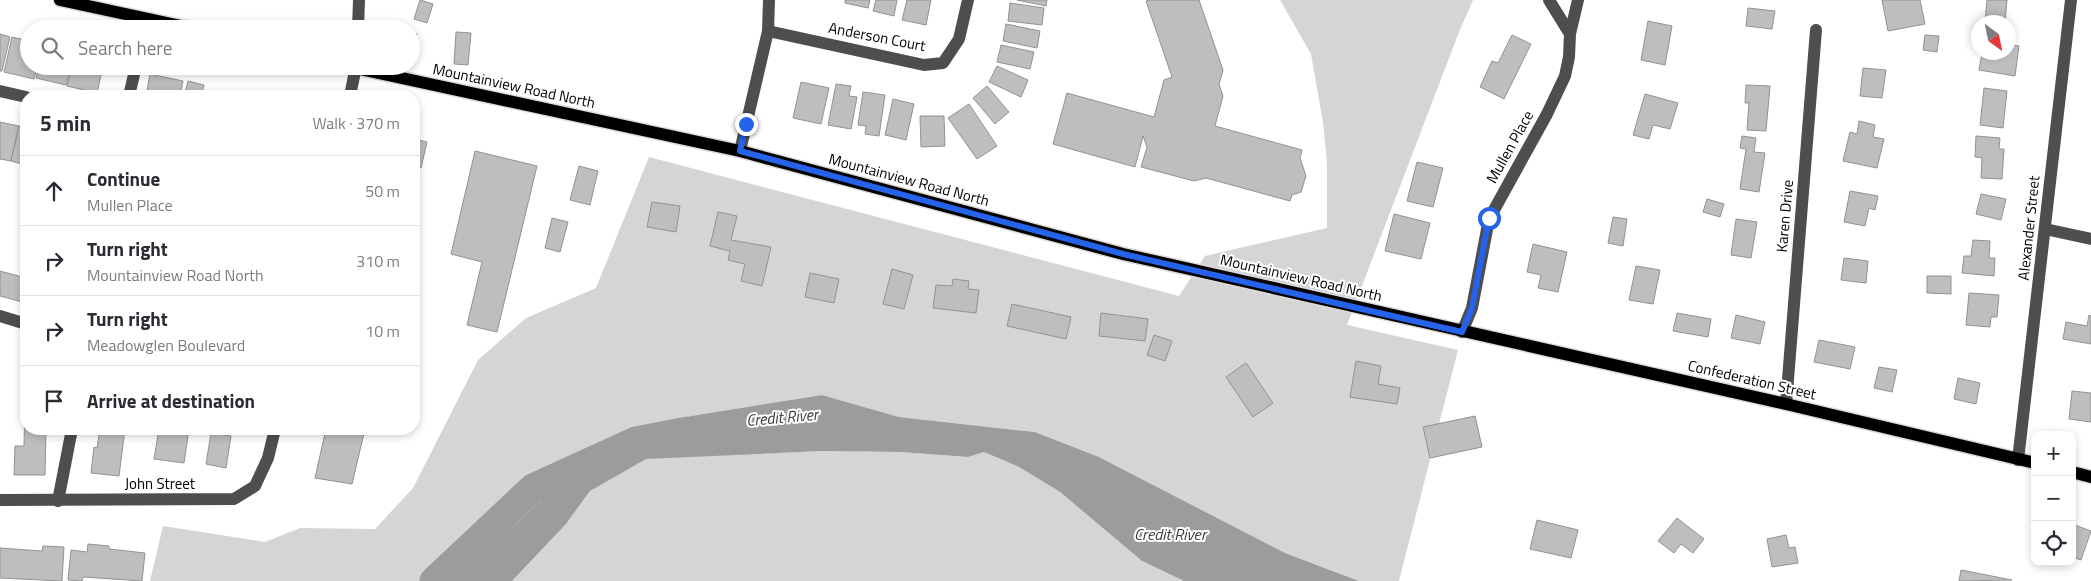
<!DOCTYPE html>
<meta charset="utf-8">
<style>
body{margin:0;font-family:"Titillium Web",sans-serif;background:#f2f2f3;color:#2b2b33}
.controls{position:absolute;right:15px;bottom:15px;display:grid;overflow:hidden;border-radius:10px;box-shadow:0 2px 8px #0003}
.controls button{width:45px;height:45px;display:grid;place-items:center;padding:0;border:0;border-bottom:1px solid #e1e1e2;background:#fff;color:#2b2b33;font:25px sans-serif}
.compass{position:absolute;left:1971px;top:15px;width:45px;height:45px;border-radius:50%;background:#fff;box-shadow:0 2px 8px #0003;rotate:147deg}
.stop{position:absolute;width:15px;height:15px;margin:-11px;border:4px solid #2563eb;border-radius:50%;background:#fff}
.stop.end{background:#2563eb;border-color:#fff;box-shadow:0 1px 5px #0008}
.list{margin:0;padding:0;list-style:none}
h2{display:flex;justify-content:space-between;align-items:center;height:65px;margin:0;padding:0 20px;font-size:21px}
h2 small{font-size:16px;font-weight:400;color:#7c7c81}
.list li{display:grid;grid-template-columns:32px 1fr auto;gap:15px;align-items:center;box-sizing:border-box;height:70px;padding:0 20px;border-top:1px solid #e1e1e2}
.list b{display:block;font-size:19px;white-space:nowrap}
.list p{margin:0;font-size:16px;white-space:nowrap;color:#7c7c81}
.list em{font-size:16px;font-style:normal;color:#7c7c81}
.icon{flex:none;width:28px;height:28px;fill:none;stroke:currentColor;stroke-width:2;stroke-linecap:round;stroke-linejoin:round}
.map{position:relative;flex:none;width:2091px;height:581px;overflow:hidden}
.search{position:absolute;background:#fff;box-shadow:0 2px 8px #0003;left:20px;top:20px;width:400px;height:55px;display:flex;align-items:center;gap:12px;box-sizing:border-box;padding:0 18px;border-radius:28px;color:#7c7c81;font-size:19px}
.panel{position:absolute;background:#fff;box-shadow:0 2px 8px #0003;left:20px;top:90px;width:400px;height:345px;border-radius:20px}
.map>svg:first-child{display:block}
.green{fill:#d5d5d5}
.water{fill:#9c9c9c}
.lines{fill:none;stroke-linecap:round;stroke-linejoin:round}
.river{stroke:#9c9c9c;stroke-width:29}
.building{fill:#bebebe;stroke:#929292}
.major-casing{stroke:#dbdbdb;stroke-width:15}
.minor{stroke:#4e4e4e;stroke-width:12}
.major{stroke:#000;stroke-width:12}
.route{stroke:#2563eb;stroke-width:6}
.labels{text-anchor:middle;stroke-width:4;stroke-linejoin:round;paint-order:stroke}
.street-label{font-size:15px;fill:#000;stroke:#fff}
.water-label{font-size:16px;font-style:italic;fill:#3d3d3d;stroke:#fff}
</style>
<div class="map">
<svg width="2091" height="581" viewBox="0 0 2091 581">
<rect width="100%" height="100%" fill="#fff"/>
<g class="green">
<path d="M1280 0H1473L1459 32 1347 325 1458 350 1399 581H1359L1285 553 1099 457 1035 432 899 417 822 395 691 416 550 492 516 524 459 567 447 581H150L163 526 265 542 300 528 375 529 413 488 478 360 526 318 596 288 649 157 1179 296 1205 256 1327 228V163L1323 122 1311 54Z"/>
<path d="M822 451 900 452 968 457 984 452 1019 467 1060 492 1142 561 1184 581H512L566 524 590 491 646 458Z"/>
</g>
<path class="water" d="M822 395 899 417 1035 432 1099 457 1285 553 1359 581H1184L1142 561 1060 492 1019 467 984 452 968 457 900 452 822 451 646 459 590 491 566 524 512 581H447L459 567 516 524 550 492 691 416Z"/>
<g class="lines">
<path class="river" d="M434 581 533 488 636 441 688 431"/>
</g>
<g class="building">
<path d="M420 0 433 4 427 23 414 19Z"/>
<path d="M845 0H870L868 8 845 3Z"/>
<path d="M876 0H897L894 16 873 11Z"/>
<path d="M907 0H931L926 25 902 20Z"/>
<path d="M1017 0H1047L1046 6Z"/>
<path d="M1150 0H1199L1223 70 1219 84 1223 96 1215 126 1302 150 1300 158 1306 176 1301 192 1292 195 1290 201 1206 178 1194 181 1141 167 1147 147 1143 136 1135 167 1053 144 1067 93 1154 117 1164 80 1172 77 1146 1Z"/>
<path d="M1882 0H1920L1925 24 1888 31Z"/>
<path d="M1987 0H2007L2005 22H1985Z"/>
<path d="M1010 3 1044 8 1042 25 1008 21Z"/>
<path d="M1748 8 1775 11 1772 29 1746 26Z"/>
<path d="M1648 21 1672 26 1665 65 1641 60Z"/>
<path d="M1006 24 1040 31 1037 48 1003 41Z"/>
<path d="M456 32 471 33 468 65 454 64Z"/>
<path d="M411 33 417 34 413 52H411Z"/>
<path d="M0 34 10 37 2 71H0Z"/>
<path d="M1512 35 1531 44 1504 99 1480 87 1492 61 1498 63Z"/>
<path d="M1925 35 1939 36 1937 52 1923 50Z"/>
<path d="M12 37 29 41V66H37L34 79 4 72Z"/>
<path d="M2008 44 2019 46 2015 76 1979 70 1982 53 1999 55V52H2008Z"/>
<path d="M1001 45 1034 52 1030 69 997 62Z"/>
<path d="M39 66H71L66 85 36 78Z"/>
<path d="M72 66H103L97 93 67 86Z"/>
<path d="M997 66 1028 80 1021 97 989 82Z"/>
<path d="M1863 68 1886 70 1882 98 1860 96Z"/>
<path d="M150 74 183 81 180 96H146Z"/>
<path d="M188 81 204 85 201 96H184Z"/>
<path d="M801 82 829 88 821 124 793 118Z"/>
<path d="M836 84 851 86 849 96 857 97 851 129 828 125Z"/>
<path d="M1746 85 1770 86 1766 131 1747 130 1749 103H1745Z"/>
<path d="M987 86 1009 112 995 124 973 98Z"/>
<path d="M1984 88 2007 91 2003 128 1980 125Z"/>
<path d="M863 92 885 95 879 136 865 134 866 126 858 125Z"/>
<path d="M1645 94 1678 103 1670 129 1653 125 1649 139 1633 135Z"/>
<path d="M893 99 914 104 906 140 885 135Z"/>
<path d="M969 104 997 146 977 159 948 118Z"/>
<path d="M920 116H944L945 146 921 147Z"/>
<path d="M1859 121 1875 125 1873 137 1884 139 1877 168 1843 161 1850 132 1857 134Z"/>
<path d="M0 122 19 126 11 161 0 159Z"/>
<path d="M19 126 26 128V165L11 161Z"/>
<path d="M1742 136 1756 138 1754 152 1765 153 1759 192 1740 189 1746 149 1740 148Z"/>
<path d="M1976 136 2000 138 1999 149H2004L2002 179 1981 178 1982 158 1975 157Z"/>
<path d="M414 139 427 142 421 168 414 166Z"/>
<path d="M475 151 537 166 497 332 467 325 482 262 451 254Z"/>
<path d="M1417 162 1443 168 1433 207 1407 201Z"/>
<path d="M579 166 598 171 590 205 570 200Z"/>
<path d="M1850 191 1878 196 1875 210 1869 208 1865 226 1844 222Z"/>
<path d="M1981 194 2006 199 2001 220 1976 214Z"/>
<path d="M1707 199 1724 204 1720 217 1703 212Z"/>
<path d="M652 202 680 206 676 232 647 227Z"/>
<path d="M718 212 737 216 731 240 771 247 762 286 741 281 745 264 728 260 730 251 710 246Z"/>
<path d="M1394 214 1430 223 1421 259 1385 251Z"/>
<path d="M1613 217 1627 219 1623 246 1608 243Z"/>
<path d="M552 218 568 222 560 252 545 248Z"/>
<path d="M1736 219 1757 222 1751 258 1731 255Z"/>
<path d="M1973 240 1990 241 1989 258H1995L1994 276 1962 273 1964 256H1971Z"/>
<path d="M1533 244 1567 252 1558 292 1538 288 1541 275 1527 272Z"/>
<path d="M1844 258 1868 261 1866 283 1841 280Z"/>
<path d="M1636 266 1660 270 1653 304 1629 300Z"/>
<path d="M892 269 913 275 904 309 883 304Z"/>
<path d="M0 271 26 278V303L0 296Z"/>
<path d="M810 273 839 279 834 303 805 297Z"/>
<path d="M1927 276H1951V294L1927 293Z"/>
<path d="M953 279 969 281 968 289 979 290 976 313 933 308 936 285 952 286Z"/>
<path d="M1969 293 1999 295 1997 317H1991L1990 327 1966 325Z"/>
<path d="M1012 304 1071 317 1066 339 1007 326Z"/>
<path d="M1101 313 1148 319 1145 341 1099 336Z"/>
<path d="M1677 313 1711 319 1708 337 1673 331Z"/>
<path d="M1736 315 1765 322 1760 344 1731 338Z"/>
<path d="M2089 315 2091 316V344L2063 339 2066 322 2087 326Z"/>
<path d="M1154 335 1172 341 1165 361 1147 355Z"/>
<path d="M1819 340 1855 347 1850 369 1814 362Z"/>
<path d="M1356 361 1381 366 1378 384 1400 388 1397 404 1350 397Z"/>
<path d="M1246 363 1273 403 1253 417 1226 377Z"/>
<path d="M1879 367 1897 370 1892 392 1874 388Z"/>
<path d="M1958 378 1980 383 1976 404 1954 399Z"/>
<path d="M2072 391 2091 393V422L2069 419Z"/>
<path d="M25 398H26V429H46L45 475H14L15 446H24Z"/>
<path d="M1475 416 1482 447 1430 458 1423 427Z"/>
<path d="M100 429H125L119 476 91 473 94 447 97 448Z"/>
<path d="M159 429H189L184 463 154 459Z"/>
<path d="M326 429H365L352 484 315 478Z"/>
<path d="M211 433 231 436 226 468 206 464Z"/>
<path d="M1677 518 1704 539 1693 553 1681 544 1674 553 1658 541Z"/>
<path d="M1537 520 1578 530 1571 558 1530 549Z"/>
<path d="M2072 524 2091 531 2081 560 2072 557Z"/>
<path d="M1786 535 1789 548 1795 547 1798 563 1772 567 1767 539Z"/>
<path d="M88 544 109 546V549L145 553 142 581 83 577 82 581 68 580 71 550 87 552Z"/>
<path d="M43 546 64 547 62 581 0 578V548L42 551Z"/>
<path d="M1961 570 2012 580 1959 581Z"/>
</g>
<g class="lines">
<defs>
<g id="major">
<path d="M60 0 195 29"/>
<path d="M346 66 740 151 1123 254 1786 404 2035 463"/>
<path d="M2072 472 2091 477"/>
</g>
</defs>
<use href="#major" class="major-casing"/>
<g class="minor">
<path d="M1549 0 1570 34"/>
<path d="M145 29 148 19"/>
<path d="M358 29 359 0"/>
<path d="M768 31 924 65 943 63 959 39 968 0"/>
<path d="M0 91 26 97"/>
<path d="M129 96 136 66"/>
<path d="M350 96 356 66"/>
<path d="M740 151 768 31 769 0"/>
<path d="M2045 229 2091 239"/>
<path d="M0 316 26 324"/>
<path d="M1462 332 1472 308 1489 219 1547 114 1565 76 1569 57 1570 34 1578 0"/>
<path d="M1786 404 1816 30"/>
<path d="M2018 460 2071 0"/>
<path d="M0 500 234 499 255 486 268 458 275 429"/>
<path d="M58 501 72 429"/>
</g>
<use href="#major" class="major"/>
</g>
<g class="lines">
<path class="route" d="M746 124 740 151 1123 254 1462 332 1472 308 1489 218"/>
</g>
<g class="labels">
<g class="street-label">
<text transform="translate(877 37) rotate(11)" y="5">Anderson Court</text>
<text transform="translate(514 86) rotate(12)" y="5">Mountainview Road North</text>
<text transform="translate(1510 147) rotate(-61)" y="5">Mullen Place</text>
<text transform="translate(909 180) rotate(15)" y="5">Mountainview Road North</text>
<text transform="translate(1785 216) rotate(-85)" y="5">Karen Drive</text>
<text transform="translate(2029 228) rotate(-84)" y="5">Alexander Street</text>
<text transform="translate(1301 278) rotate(13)" y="5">Mountainview Road North</text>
<text transform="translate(1752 380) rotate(13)" y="5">Confederation Street</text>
<text x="160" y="489">John Street</text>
</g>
<g class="water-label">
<text transform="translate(782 417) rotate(-5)" y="6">Credit River</text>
<text x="1170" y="540">Credit River</text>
</g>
</g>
</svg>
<div class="controls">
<button>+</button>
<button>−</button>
<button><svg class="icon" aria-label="locate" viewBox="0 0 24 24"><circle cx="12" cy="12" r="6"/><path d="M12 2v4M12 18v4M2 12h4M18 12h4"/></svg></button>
</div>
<svg class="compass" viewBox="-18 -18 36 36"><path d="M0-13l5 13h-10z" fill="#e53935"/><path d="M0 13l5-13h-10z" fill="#7c7c81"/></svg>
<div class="stop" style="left:1489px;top:218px"></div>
<div class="stop end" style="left:746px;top:124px"></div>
<div class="search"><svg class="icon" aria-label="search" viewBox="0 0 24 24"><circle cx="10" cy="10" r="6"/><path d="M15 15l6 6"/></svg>Search here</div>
<section class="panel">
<h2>5 min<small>Walk · 370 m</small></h2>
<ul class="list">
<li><svg class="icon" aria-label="ahead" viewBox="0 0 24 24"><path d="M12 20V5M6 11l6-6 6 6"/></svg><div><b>Continue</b><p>Mullen Place</p></div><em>50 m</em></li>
<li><svg class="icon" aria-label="right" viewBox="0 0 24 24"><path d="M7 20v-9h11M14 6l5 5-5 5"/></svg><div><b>Turn right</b><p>Mountainview Road North</p></div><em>310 m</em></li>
<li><svg class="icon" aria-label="right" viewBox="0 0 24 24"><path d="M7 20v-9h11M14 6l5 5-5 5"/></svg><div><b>Turn right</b><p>Meadowglen Boulevard</p></div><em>10 m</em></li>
<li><svg class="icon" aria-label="arrive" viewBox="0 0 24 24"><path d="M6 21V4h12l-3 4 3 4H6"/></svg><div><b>Arrive at destination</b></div></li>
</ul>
</section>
</div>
